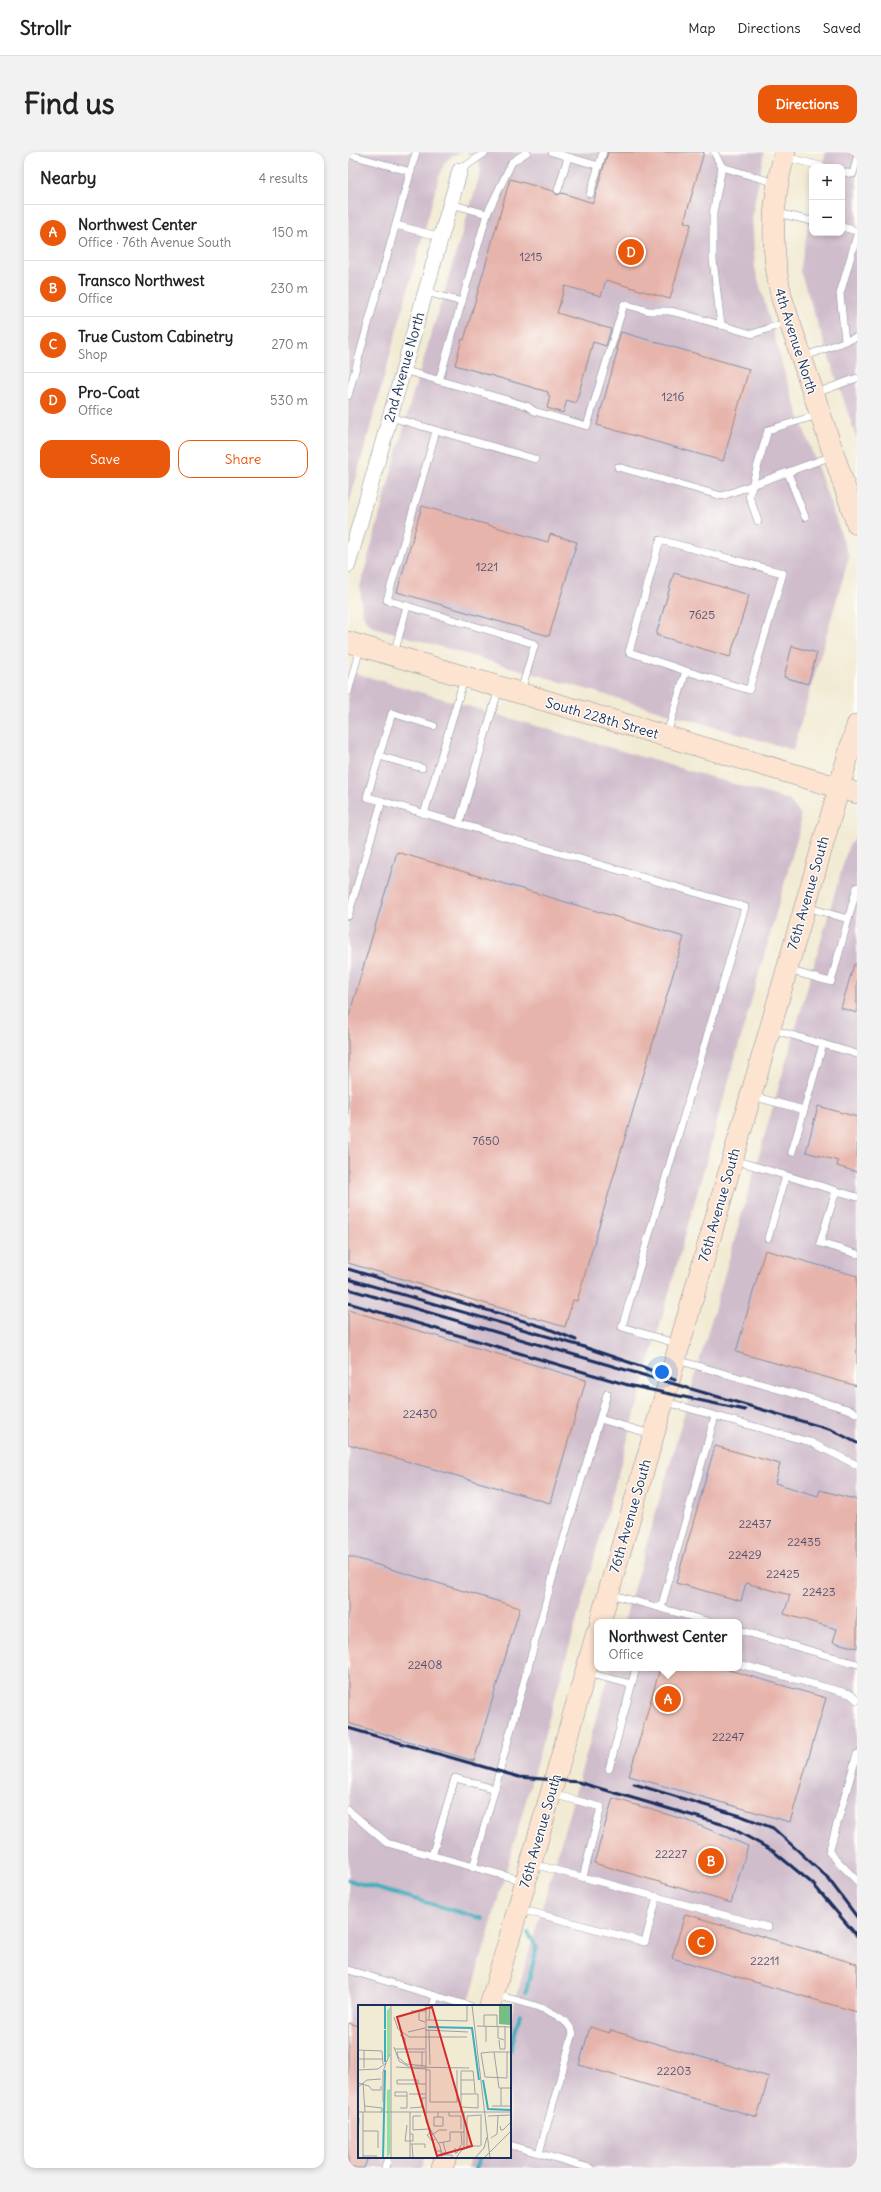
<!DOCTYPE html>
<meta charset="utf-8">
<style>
body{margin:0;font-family:Delius,sans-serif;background:#f2f2f2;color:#222}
.controls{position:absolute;right:12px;top:12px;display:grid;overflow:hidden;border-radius:8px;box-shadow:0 2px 6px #0003}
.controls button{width:36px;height:36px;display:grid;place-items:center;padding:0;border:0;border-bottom:1px solid #e0e0e0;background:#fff;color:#222;font:20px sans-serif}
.you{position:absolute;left:314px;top:1220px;width:14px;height:14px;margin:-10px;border:3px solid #fff;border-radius:50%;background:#1a73e8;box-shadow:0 0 0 6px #1a73e833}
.badge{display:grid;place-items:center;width:26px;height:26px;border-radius:50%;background:#ea580c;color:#fff;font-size:13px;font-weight:700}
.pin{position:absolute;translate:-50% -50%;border:2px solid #fff;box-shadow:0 1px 4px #0006}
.popup{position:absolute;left:246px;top:1467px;width:148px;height:52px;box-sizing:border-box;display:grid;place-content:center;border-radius:8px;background:#fff;filter:drop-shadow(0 1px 3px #0005);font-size:13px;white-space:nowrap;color:#767676}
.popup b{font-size:15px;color:#222}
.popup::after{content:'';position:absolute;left:50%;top:100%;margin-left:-8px;border:8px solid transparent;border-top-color:#fff}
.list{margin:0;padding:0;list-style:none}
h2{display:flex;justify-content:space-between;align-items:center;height:52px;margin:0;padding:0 16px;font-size:17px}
h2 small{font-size:13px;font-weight:400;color:#767676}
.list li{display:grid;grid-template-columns:26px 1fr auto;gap:12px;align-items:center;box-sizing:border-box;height:56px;padding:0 16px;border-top:1px solid #e0e0e0}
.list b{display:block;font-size:15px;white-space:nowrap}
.list p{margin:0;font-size:13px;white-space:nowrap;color:#767676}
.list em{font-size:13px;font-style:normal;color:#767676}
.actions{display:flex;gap:8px;padding:12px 16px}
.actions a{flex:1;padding:9px 0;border:1px solid #ea580c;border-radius:12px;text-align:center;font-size:14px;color:#ea580c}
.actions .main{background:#ea580c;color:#fff}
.map{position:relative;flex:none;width:509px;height:2016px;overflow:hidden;border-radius:12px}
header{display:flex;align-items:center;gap:24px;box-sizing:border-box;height:56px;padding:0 20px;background:#fff;border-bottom:1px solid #e0e0e0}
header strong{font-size:19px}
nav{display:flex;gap:22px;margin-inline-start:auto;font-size:14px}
.intro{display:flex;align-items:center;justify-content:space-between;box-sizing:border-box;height:96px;padding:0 24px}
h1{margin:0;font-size:28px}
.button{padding:10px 18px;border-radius:12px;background:#ea580c;color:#fff;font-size:14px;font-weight:700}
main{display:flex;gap:24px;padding:0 24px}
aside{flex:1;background:#fff;border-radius:12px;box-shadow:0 2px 6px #0003}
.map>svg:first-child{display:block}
.industrial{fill:#d0bdcc}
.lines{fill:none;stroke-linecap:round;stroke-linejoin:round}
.stream{stroke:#3fadbc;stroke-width:4}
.building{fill:#e7b4ab}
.lane-casing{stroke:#868d99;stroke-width:8}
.street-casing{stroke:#868d99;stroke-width:16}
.secondary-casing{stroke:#868d99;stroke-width:22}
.lane{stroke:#fff;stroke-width:7}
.street{stroke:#fff;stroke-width:15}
.secondary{stroke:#fde4d0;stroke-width:21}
.rail{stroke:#1b2f5e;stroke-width:3}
.labels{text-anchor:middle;stroke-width:3;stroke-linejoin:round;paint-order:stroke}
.number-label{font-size:12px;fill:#4e5071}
.street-label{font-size:14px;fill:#1b2f5e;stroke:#fdfcf7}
.inset-river{fill:none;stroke:#3fadbc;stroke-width:2}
.inset-road{fill:none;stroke:#9ca0a5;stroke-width:1}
.view{fill:#d62828;fill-opacity:0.15;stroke:#d62828;stroke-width:2}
.inset-edge{fill:none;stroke:#1b2f5e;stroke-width:2}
</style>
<header>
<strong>Strollr</strong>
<nav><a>Map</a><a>Directions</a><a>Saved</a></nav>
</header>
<div class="intro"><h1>Find us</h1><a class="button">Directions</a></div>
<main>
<aside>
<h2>Nearby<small>4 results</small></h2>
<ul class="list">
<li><span class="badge">A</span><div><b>Northwest Center</b><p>Office · 76th Avenue South</p></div><em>150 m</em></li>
<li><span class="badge">B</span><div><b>Transco Northwest</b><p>Office</p></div><em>230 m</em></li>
<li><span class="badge">C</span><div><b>True Custom Cabinetry</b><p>Shop</p></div><em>270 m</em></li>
<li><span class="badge">D</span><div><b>Pro-Coat</b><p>Office</p></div><em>530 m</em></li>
</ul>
<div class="actions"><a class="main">Save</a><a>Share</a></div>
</aside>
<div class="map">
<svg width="509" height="2016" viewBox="0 0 509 2016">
<rect width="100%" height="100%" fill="#fdfcf7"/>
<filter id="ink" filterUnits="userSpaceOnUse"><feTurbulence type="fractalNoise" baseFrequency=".025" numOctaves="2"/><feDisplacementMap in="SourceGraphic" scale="8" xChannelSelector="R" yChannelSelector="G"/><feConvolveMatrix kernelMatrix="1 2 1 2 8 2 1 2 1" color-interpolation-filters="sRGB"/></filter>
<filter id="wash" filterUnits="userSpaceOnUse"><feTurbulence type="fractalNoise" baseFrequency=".012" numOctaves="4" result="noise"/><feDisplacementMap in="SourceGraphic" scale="16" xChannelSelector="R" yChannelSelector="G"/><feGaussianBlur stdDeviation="0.9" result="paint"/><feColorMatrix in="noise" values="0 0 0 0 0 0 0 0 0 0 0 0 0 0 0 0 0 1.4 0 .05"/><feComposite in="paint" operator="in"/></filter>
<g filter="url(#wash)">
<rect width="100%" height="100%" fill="#f2ebd4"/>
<g class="industrial">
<path d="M0 0H116L104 4 97 10 91 25 0 356Z"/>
<path d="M117 0H416L404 63 407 116 438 226 501 405 445 598 26 475 18 469 14 460 12 435 64 245 133 19 131 10 125 4Z"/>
<path d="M478 0H509V288L452 119 464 52V81H494V15H474Z"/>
<path d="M0 519 441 648 452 662V676L120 1854H11V2005H77L74 2016H0Z"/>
<path d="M509 682V2016H119L122 2005H162V1867L263 1516H391V1470H276L500 695Z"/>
</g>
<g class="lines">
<g class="stream">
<path d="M0 1728 135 1767"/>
<path d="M178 1840 189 1795 180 1781"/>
<path d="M162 1899 172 1862"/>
<path d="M127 2016 132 2005"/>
</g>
</g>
<g id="blocks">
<g class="building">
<path d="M260 0H356L336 70 343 72 322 147 258 128 253 144 217 134 209 161 263 177 258 194 245 190 228 251 219 248 215 261 199 256 202 244 200 243V240L107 213 114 187 116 188 162 27 205 39 209 43 214 41 245 51Z"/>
<path d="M273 180 401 217 375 309 249 273 270 197H268Z"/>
<path d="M74 354 200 390 202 382 229 390 201 484 49 440Z"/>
<path d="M326 421 401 443 382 505 308 483Z"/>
<path d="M444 494 469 501 460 532 436 525Z"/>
<path d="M49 700 336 785 229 1149 225 1148 217 1175 0 1111V867Z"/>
<path d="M506 812H509V861L493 856Z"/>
<path d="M470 954 509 965V1020L489 1014 490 1009 458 1000Z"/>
<path d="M417 1098 509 1124V1234L388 1200Z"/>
<path d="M0 1158 238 1228 202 1351 0 1292Z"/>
<path d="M367 1294 432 1312 427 1331 470 1344 472 1338 509 1348V1496L485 1490 489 1477 436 1462 442 1443 398 1431 393 1449 328 1431Z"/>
<path d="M0 1404 172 1456 126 1609 0 1571Z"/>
<path d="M312 1516H374L478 1546 442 1670 281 1624Z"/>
<path d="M265 1646 341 1669 400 1694 383 1751 246 1711Z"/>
<path d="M337 1762 509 1812V1860L324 1806Z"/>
<path d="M0 1871 11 1874V2005H20L16 2016H0Z"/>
<path d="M242 1875 262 1881V1878L421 1925 409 1965 231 1913Z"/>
</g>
</g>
</g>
<g filter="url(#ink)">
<use href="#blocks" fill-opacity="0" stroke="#868d99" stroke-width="1"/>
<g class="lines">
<defs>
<g id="lane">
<path d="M204 0 251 14"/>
<path d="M366 0 374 15"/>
<path d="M0 2 63 20"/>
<path d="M438 5 476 15"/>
<path d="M112 18 138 0"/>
<path d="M494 20 505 22 509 6"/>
<path d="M210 38 220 5"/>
<path d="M242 42 255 0"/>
<path d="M429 61 464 69"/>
<path d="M139 62 164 10 179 0"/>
<path d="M48 73 93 85"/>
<path d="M494 75 509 79"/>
<path d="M78 140 114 150"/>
<path d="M373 173 365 108V61L374 15 428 31"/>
<path d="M497 189 492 142 509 83"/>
<path d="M455 205 509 185"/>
<path d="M55 218 179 254 186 259 239 274 276 152 301 159H322L339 163 404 182 440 170"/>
<path d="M91 229 139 62 103 52"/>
<path d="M468 241 509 226"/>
<path d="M0 244 68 0"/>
<path d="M42 265 187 307"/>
<path d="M88 279 39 448 187 492 173 539"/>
<path d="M270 315 374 344 484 304"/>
<path d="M440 321 457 365"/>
<path d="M410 369 401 344 420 278 470 263"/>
<path d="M46 502 59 454"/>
<path d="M0 540 12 496"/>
<path d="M319 582 338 519 401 538 435 421 312 388 281 500 338 519"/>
<path d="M31 604 74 616"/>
<path d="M34 649 19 645 44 561 86 574"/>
<path d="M76 662 116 527"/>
<path d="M111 672 151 536"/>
<path d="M458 755 500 767"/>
<path d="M0 764 34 649 397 755 274 1175 330 1192"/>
<path d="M440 818 483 830 509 735"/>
<path d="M423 877 509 902"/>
<path d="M404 944 456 958"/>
<path d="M444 1000 475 892"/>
<path d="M386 1008 509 1045"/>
<path d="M488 1039 472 1091 509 1102"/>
<path d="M420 1086 438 1024"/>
<path d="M329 1208 503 1258 509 1262"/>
<path d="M318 1250 462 1290 509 1313"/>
<path d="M252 1267 303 1282"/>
<path d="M262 1442 362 1470"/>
<path d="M313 1456 367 1264"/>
<path d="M391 1478 509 1512"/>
<path d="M391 1512 502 1542 509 1548"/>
<path d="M239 1521 283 1532"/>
<path d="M509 1602 481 1700 509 1729"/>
<path d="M261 1617 288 1516"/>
<path d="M204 1642 253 1655 235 1725"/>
<path d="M0 1658 39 1691 176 1729"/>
<path d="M84 1704 107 1626 147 1637"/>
<path d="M185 1712 309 1745"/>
<path d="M125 1716 208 1413 259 1242"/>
<path d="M172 1757 297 1790 309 1745 420 1775"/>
<path d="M0 1818 122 1854"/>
<path d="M147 1843C169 1849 216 1857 225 1881L191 2001"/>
<path d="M85 1854 88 1844"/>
<path d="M162 1993 242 2016"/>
<path d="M37 2016 40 2005"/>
</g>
<path id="street" d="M0 413 112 18"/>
<g id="secondary">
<path d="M437 0C423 49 422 97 434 147L509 372"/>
<path d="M0 490 509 641"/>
<path d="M252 1470 509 573"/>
<path d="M142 1854 249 1480"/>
<path d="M94 2016 98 2005"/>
</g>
</defs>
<use href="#lane" class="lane-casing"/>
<use href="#street" class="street-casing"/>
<use href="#secondary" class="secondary-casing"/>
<use href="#lane" class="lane"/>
<use href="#street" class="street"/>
<use href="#secondary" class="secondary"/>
<g class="rail">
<path d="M0 1117 196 1175 228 1188"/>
<path d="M0 1127 233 1194 295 1215 327 1228"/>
<path d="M0 1137 484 1278 509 1291"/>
<path d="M0 1151 280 1233 397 1258"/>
<path d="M0 1576 171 1625 230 1630 380 1674 425 1699 465 1732 509 1784"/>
<path d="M286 1632 393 1664 425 1676 479 1725 509 1765"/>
</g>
</g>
</g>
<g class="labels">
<g class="number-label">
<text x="183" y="109">1215</text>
<text x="325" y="249">1216</text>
<text x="139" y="419">1221</text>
<text x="354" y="467">7625</text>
<text x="138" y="993">7650</text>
<text x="72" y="1266">22430</text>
<text x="407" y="1376">22437</text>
<text x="456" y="1394">22435</text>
<text x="397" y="1407">22429</text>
<text x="435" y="1426">22425</text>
<text x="471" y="1444">22423</text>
<text x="77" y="1517">22408</text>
<text x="380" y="1589">22247</text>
<text x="323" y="1706">22227</text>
<text x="417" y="1813">22211</text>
<text x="326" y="1923">22203</text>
</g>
<g class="street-label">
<text transform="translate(448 189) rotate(72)" y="5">4th Avenue North</text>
<text transform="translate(56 215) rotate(-74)" y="5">2nd Avenue North</text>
<text transform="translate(254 566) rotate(16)" y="5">South 228th Street</text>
<text transform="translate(460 741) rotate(-74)" y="5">76th Avenue South</text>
<text transform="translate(371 1053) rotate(-74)" y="5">76th Avenue South</text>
<text transform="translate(282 1364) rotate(-74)" y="5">76th Avenue South</text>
<text transform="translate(192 1679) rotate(-74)" y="5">76th Avenue South</text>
</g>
</g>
<g transform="translate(10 1853)">
<rect width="153" height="153" fill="#f2ebd4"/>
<path d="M32 2V48L29 54V6ZM32 84V148L29 153V85Z" fill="#93e09e"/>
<path d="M141 0H153V20L141 19Z" fill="#76be85"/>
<path class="inset-river" d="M27 1V24M70 22 114 23 121 75M27 25V57M125 75 130 104 153 105M25 153 27 65"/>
<path class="inset-road" d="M68 0V117L82 141 84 153M114 0 132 153M53 6H68M61 6V15L67 17M36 12 40 24 51 32H109M68 15 109 16V0M71 15 72 0M119 21 153 22M126 21V10H139V21M140 21V33L146 35M67 25 110 27M71 25 72 60M50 27 67 23M141 35 142 44H147V21M128 37V21M36 42 41 56 51 62 111 63M37 44H47V33L42 30M47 44H67M0 45 24 46 25 59M6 45V63M64 47V61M67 47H39L40 52 48 59 68 61M136 47 141 83H153M149 47V73L127 72 123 48 134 47H153M0 54H25M38 62 68 64M0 65 20 64 28 58 32 49M68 65H72V97H99V65M103 75H116L115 66H103V89M116 75 117 88M0 78 11 81 14 85H23V81M5 78 7 107M60 79V75H39V79H68M0 82 9 75 23 74M143 83V101M51 89H68M25 97V67L28 58M7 101 24 103V107M134 101H153M103 102 120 103V89H103V107M42 103H49V87H37V91H49M52 103 64 102V93H68M0 107H153M5 107V153M52 107V153M91 107V111H103V124M63 111H55V125L70 124M130 111 153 110M80 112H85V121H76V112H80V107M49 120 47 136H55V129H52M142 121 143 125H145L153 117M5 126H20V143M73 127 69 130 74 136 77 134M103 127 104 140M74 130 81 125H89M133 133 139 129 140 111M0 135 1 113M76 138 77 146H84M80 138 92 136V127H106M52 139H67V143M54 139 55 153M109 141H122M123 141V111M97 143V148H99L103 140M104 145 109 143V111L124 110M84 148H88L85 137M84 150H94V153M5 151H19M33 153V0M98 153 106 142V107M117 153 126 143 129 132M126 153 153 126"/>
<path class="view" d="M74 2 114 141 79 151 39 12Z"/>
<rect width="153" height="153" class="inset-edge"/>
</g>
</svg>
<div class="controls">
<button>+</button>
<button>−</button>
</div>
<div class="you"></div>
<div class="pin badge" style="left:320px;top:1547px">A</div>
<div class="popup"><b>Northwest Center</b>Office</div>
<div class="pin badge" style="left:363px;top:1709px">B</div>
<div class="pin badge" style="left:353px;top:1790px">C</div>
<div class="pin badge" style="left:283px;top:100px">D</div>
</div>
</main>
